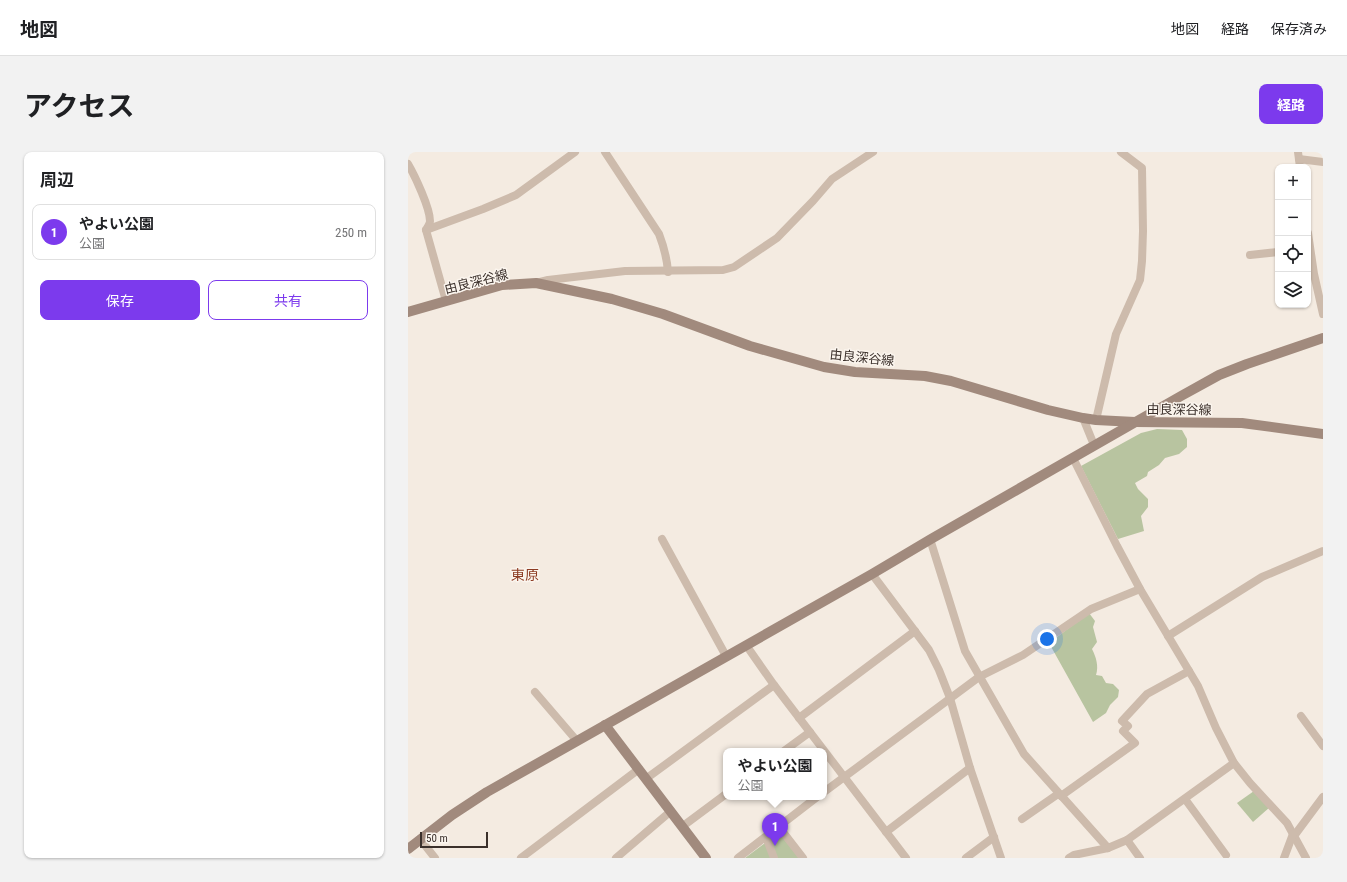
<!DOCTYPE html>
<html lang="ja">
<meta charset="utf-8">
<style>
body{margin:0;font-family:"Roboto Condensed","Noto Sans JP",sans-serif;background:#f2f2f2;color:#202124}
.controls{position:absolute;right:12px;top:12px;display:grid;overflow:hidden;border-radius:8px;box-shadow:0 1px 3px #0004}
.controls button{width:36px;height:36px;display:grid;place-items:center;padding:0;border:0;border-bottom:1px solid #e0e0e0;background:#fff;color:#202124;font:20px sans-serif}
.scale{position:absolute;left:12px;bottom:10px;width:68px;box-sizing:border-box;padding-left:4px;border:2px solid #3b302b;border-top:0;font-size:11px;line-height:14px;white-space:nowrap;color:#3b302b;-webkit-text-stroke:3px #fbf5ee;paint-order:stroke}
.you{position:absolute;left:639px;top:487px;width:14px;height:14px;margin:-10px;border:3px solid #fff;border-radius:50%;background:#1a73e8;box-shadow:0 0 0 6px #1a73e833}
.badge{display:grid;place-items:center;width:26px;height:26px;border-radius:50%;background:#7c3aed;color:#fff;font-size:13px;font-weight:700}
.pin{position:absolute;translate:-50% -33px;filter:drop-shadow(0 1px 2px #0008)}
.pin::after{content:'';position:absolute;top:21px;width:14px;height:12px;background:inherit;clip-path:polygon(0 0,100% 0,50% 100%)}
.popup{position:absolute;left:315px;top:596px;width:104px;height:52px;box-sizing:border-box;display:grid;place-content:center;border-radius:8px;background:#fff;filter:drop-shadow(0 1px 3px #0005);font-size:13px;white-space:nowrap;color:#757577}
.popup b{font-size:15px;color:#202124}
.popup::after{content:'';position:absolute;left:50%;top:100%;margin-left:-8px;border:8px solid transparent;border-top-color:#fff}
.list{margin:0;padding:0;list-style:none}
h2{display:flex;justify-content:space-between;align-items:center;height:52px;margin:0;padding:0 16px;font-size:17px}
h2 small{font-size:13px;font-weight:400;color:#757577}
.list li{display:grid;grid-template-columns:26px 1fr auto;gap:12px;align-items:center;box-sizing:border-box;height:56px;margin:0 8px 8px;padding:0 8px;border:1px solid #e0e0e0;border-radius:8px}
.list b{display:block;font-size:15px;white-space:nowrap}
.list p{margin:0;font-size:13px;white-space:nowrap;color:#757577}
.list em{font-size:13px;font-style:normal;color:#757577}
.actions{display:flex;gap:8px;padding:12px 16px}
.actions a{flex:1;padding:9px 0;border:1px solid #7c3aed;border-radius:8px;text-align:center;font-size:14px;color:#7c3aed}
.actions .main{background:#7c3aed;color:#fff}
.icon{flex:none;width:22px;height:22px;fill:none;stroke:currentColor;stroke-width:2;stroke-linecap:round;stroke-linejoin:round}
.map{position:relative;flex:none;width:915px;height:706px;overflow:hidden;border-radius:8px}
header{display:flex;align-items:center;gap:24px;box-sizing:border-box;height:56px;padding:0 20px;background:#fff;border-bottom:1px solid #e0e0e0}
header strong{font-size:19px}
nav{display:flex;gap:22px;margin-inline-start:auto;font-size:14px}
.intro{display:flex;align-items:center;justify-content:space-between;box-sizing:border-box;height:96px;padding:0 24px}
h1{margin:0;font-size:28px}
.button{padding:10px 18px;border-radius:8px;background:#7c3aed;color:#fff;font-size:14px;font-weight:700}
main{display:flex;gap:24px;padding:0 24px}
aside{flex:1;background:#fff;border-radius:8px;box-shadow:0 1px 3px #0004}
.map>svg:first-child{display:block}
.green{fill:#b8c4a0}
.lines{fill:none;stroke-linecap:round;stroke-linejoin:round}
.street{stroke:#cdbbac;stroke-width:8}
.secondary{stroke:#a18a7d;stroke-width:10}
.labels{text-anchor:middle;stroke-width:3;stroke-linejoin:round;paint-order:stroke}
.street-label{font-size:13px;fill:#3b302b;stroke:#fbf5ee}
.neighbourhood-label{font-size:14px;fill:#8c3b22;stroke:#fbf5ee}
</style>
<header>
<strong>地図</strong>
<nav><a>地図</a><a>経路</a><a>保存済み</a></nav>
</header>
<div class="intro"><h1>アクセス</h1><a class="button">経路</a></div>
<main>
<aside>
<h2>周辺<small></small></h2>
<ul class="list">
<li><span class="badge">1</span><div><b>やよい公園</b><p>公園</p></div><em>250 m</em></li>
</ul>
<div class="actions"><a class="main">保存</a><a>共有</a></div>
</aside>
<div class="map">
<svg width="915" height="706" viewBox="0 0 915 706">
<rect width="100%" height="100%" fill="#f4ebe1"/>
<g class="green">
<path d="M749 277 774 278 779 287V295L771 302 757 306 751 313 740 320 739 324 727 331 730 337 740 347V355L733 364 736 379 710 387 673 314 733 281Z"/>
<path d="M681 461 687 469 685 475 689 490 684 497C688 505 691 514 688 523L694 524 698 531 705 532 711 538 710 545 702 553 698 561 685 570 641 491Z"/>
<path d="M846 639 862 655 845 670 829 651Z"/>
<path d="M369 682 373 683 391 706H337Z"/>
</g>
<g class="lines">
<g class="street">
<path d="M197 0 251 82C256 95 259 106 260 120"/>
<path d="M890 0 892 15"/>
<path d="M891 7 915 10"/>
<path d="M0 12C7 24 22 56 22 69 22 72 19 76 18 78L38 149"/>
<path d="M18 78 75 57 108 43 167 0"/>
<path d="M900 81 906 122 915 162"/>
<path d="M842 103 870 100"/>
<path d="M128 131 140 128 217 119 315 118 326 115 369 86 405 49 424 27 465 0"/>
<path d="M675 266 686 293"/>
<path d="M688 268 708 182 732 128 734 109 735 79 734 16 713 0"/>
<path d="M665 306 709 394 732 437 790 534 808 576 826 611 842 631 879 671 898 706"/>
<path d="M254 387 318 504"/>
<path d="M522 387 557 499 616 602 700 696"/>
<path d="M464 422 521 498 531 518 542 546 562 616 593 706"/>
<path d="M760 484 854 425 915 399"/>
<path d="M338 493 366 533 498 706"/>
<path d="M127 540 169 589"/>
<path d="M893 564 915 594"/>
<path d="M391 566 507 479"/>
<path d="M376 599 402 580"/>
<path d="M239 626 366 533"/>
<path d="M416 640 571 525 615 503 683 457 732 437"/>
<path d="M653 644 727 591 715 579 720 574 714 569 739 542 781 519"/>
<path d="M777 647 818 703"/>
<path d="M614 667 650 642"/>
<path d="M275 674 318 642"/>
<path d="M371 675 395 706"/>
<path d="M478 680 562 616"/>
<path d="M886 684 915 645"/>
<path d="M358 685 366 706"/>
<path d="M12 687 27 706"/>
<path d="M719 688 732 706"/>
<path d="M113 706 231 617"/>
<path d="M208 706 263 659"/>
<path d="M330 706 409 645"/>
<path d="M558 706 586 685"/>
<path d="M661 706 666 703 700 696 719 688 826 611"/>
<path d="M876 706 885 682"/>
</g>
<g class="secondary">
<path d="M0 160 94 133 128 131 204 147 255 162 342 194 416 215 447 220 517 224 543 229 640 258 675 266 688 268 727 270 834 271 915 282"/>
<path d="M197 573 298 706"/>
<path d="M0 697 44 663 79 640 464 422 523 387 773 244 811 223 839 212 915 186"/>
</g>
</g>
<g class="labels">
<g class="street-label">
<text transform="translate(68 129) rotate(-14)" y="5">由良深谷線</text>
<text transform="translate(454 205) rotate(6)" y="5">由良深谷線</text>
<text transform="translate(771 257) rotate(1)" y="5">由良深谷線</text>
</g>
<g class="neighbourhood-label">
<text x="117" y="428">東原</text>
</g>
</g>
</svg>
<div class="controls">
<button>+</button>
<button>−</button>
<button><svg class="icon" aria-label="locate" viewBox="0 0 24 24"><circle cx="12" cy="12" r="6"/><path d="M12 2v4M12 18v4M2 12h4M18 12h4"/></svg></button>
<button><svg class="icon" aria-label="layers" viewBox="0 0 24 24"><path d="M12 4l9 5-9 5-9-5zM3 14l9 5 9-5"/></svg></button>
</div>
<div class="scale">50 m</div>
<div class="you"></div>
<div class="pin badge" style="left:367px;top:694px">1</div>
<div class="popup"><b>やよい公園</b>公園</div>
</div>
</main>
